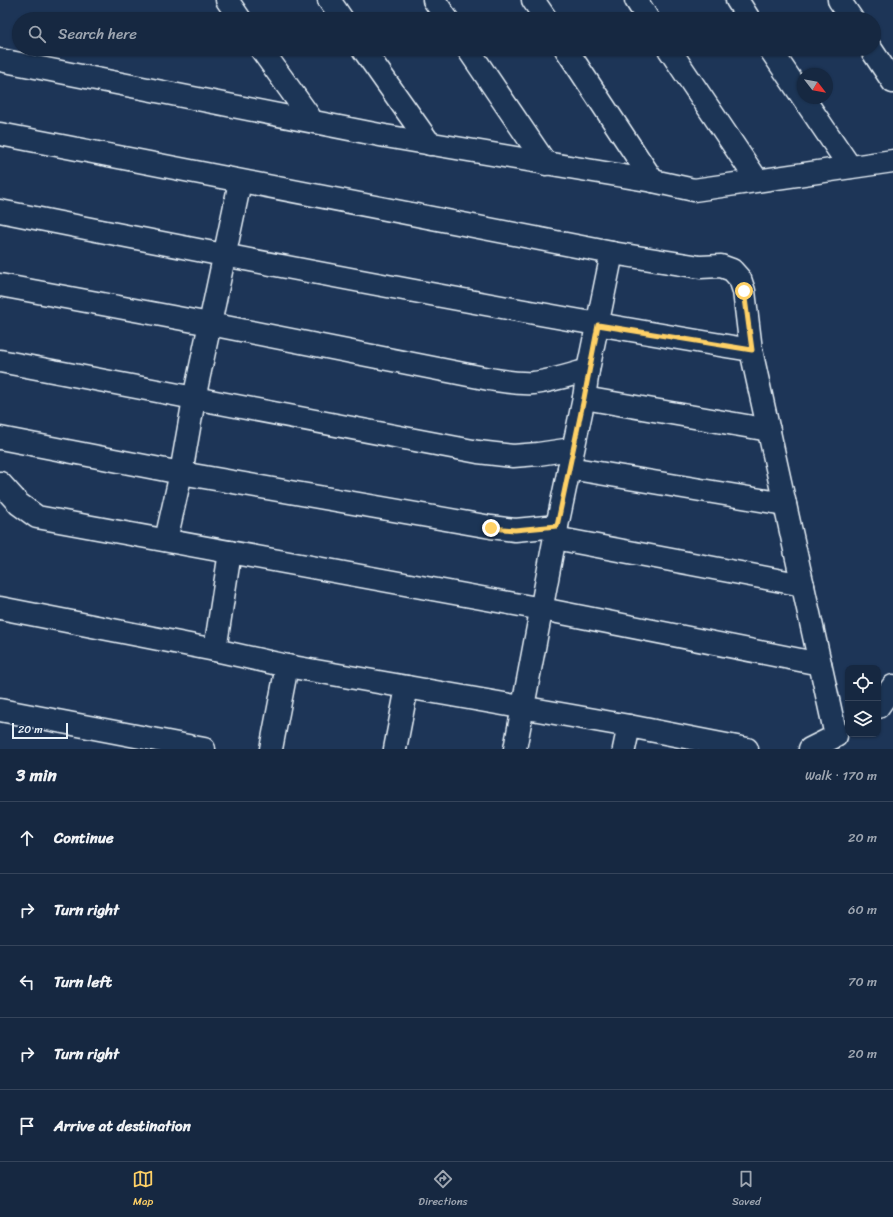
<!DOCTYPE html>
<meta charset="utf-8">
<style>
body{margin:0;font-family:Sriracha,sans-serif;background:#23344c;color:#f1f3f6}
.controls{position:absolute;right:12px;bottom:12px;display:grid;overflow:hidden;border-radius:8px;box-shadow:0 1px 3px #0004}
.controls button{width:36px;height:36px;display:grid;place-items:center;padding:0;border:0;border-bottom:1px solid #35445a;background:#162841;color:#f1f3f6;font:20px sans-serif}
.compass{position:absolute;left:797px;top:68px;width:36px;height:36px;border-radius:50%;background:#162841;box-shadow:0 1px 3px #0004;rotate:121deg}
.scale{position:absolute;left:12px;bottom:10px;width:56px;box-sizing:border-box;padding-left:4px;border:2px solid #e8f1f8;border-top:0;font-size:11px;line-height:14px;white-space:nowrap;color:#e8f1f8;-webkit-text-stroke:3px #1d3557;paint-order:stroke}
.stop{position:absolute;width:12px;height:12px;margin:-9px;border:3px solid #ffd166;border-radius:50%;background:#fff}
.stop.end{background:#ffd166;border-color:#fff;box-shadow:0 1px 4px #0008}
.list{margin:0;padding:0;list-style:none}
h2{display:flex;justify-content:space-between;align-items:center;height:52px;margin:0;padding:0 16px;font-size:17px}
h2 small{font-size:13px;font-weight:400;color:#9ea6b1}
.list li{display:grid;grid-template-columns:26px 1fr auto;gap:12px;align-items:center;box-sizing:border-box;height:72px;padding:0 16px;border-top:1px solid #35445a}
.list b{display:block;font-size:15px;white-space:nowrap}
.list em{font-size:13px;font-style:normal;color:#9ea6b1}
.icon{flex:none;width:22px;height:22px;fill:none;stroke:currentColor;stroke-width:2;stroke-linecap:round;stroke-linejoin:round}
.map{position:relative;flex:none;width:893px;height:749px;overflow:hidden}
.search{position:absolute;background:#162841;box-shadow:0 1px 3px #0004;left:12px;right:12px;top:12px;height:44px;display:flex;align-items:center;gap:10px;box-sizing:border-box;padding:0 14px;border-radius:22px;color:#9ea6b1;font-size:15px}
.sheet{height:412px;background:#162841}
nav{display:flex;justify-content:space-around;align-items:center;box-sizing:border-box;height:56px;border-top:1px solid #35445a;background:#162841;font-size:11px;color:#9ea6b1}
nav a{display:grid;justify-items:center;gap:2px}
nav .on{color:#ffd166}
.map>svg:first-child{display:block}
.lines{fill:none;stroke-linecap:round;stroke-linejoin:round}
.minor-casing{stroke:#e8f1f8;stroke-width:25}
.minor{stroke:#1d3557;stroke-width:22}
.route{stroke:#ffd166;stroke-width:5}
</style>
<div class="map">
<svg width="893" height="749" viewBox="0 0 893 749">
<rect width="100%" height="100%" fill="#1d3557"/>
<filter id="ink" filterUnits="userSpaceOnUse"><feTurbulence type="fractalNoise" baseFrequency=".025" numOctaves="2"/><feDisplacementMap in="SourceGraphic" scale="8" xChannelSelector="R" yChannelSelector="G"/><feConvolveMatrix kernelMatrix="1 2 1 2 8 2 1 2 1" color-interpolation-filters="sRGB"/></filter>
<g filter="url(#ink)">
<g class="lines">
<defs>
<g id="minor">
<path d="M227 0 240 19"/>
<path d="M329 0 342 19"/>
<path d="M434 0 447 19"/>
<path d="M533 0 546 19"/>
<path d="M636 0 648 19"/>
<path d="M737 0 749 19"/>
<path d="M839 0 852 19"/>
<path d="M261 49 309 116"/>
<path d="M363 49 430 144"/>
<path d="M468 49 546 164"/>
<path d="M566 49 653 181"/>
<path d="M669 49 757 180"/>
<path d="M770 49 850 167"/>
<path d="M871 49 893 82"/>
<path d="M0 60 385 136 653 181 694 190 893 161"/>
<path d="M0 134 612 253 700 267 721 266 732 270 740 279 744 291 751 350 836 736 810 749"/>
<path d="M0 211C250 261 500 309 751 350"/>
<path d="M0 285 210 324 489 379C503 381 518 384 533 383 552 381 570 375 588 370"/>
<path d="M0 361 478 452 513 456 538 454 572 449"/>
<path d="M584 398 769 430"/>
<path d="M0 438 181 473 491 527 515 530 557 526"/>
<path d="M569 468 785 504"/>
<path d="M0 483 19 504 37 517 542 609 820 664"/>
<path d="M555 538 803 585"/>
<path d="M166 540 181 473 194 399 240 182"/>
<path d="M0 608 215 650 287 666 629 726 747 749"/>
<path d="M215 650 230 552"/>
<path d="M878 707 893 686"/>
<path d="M0 710 204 749"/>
<path d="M271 749 287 666"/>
<path d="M395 749 407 687"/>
<path d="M515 749 557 526 584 398 588 370 612 253"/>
<path d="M624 749 629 726"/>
</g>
</defs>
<use href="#minor" class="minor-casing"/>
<use href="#minor" class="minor"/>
</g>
</g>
<g class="lines" filter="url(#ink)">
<path class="route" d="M491 528 515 530 557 526 584 398 598 325 752 350 744 291"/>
</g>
</svg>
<div class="controls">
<button><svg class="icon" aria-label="locate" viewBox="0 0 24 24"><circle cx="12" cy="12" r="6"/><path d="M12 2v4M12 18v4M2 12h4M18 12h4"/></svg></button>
<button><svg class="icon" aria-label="layers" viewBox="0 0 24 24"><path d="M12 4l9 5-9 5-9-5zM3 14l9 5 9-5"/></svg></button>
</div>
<svg class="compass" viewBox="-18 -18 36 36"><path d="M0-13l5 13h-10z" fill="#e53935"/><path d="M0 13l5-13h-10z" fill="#9ea6b1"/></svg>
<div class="scale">20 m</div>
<div class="stop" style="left:744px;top:291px"></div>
<div class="stop end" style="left:491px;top:528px"></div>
<div class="search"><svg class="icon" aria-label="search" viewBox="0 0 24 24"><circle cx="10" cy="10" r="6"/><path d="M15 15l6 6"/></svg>Search here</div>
</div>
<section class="sheet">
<h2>3 min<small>Walk · 170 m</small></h2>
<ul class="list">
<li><svg class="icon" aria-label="ahead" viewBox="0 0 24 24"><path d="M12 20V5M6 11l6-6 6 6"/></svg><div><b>Continue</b></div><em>20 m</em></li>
<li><svg class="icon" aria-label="right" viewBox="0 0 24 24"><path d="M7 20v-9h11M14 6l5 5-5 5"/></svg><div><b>Turn right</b></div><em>60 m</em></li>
<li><svg class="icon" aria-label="left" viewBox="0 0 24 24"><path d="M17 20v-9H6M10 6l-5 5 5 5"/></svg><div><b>Turn left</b></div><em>70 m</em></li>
<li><svg class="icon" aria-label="right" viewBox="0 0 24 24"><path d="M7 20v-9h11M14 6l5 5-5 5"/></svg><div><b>Turn right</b></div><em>20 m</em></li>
<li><svg class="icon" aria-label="arrive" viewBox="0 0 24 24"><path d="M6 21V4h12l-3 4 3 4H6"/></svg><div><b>Arrive at destination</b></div></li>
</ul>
</section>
<nav>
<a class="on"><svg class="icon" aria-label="map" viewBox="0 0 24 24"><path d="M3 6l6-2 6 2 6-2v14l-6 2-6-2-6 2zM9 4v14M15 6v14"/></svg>Map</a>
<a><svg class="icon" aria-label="directions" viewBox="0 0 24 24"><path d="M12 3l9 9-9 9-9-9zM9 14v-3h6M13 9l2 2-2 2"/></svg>Directions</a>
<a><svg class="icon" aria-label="saved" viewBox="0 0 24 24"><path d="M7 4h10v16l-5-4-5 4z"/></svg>Saved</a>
</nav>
